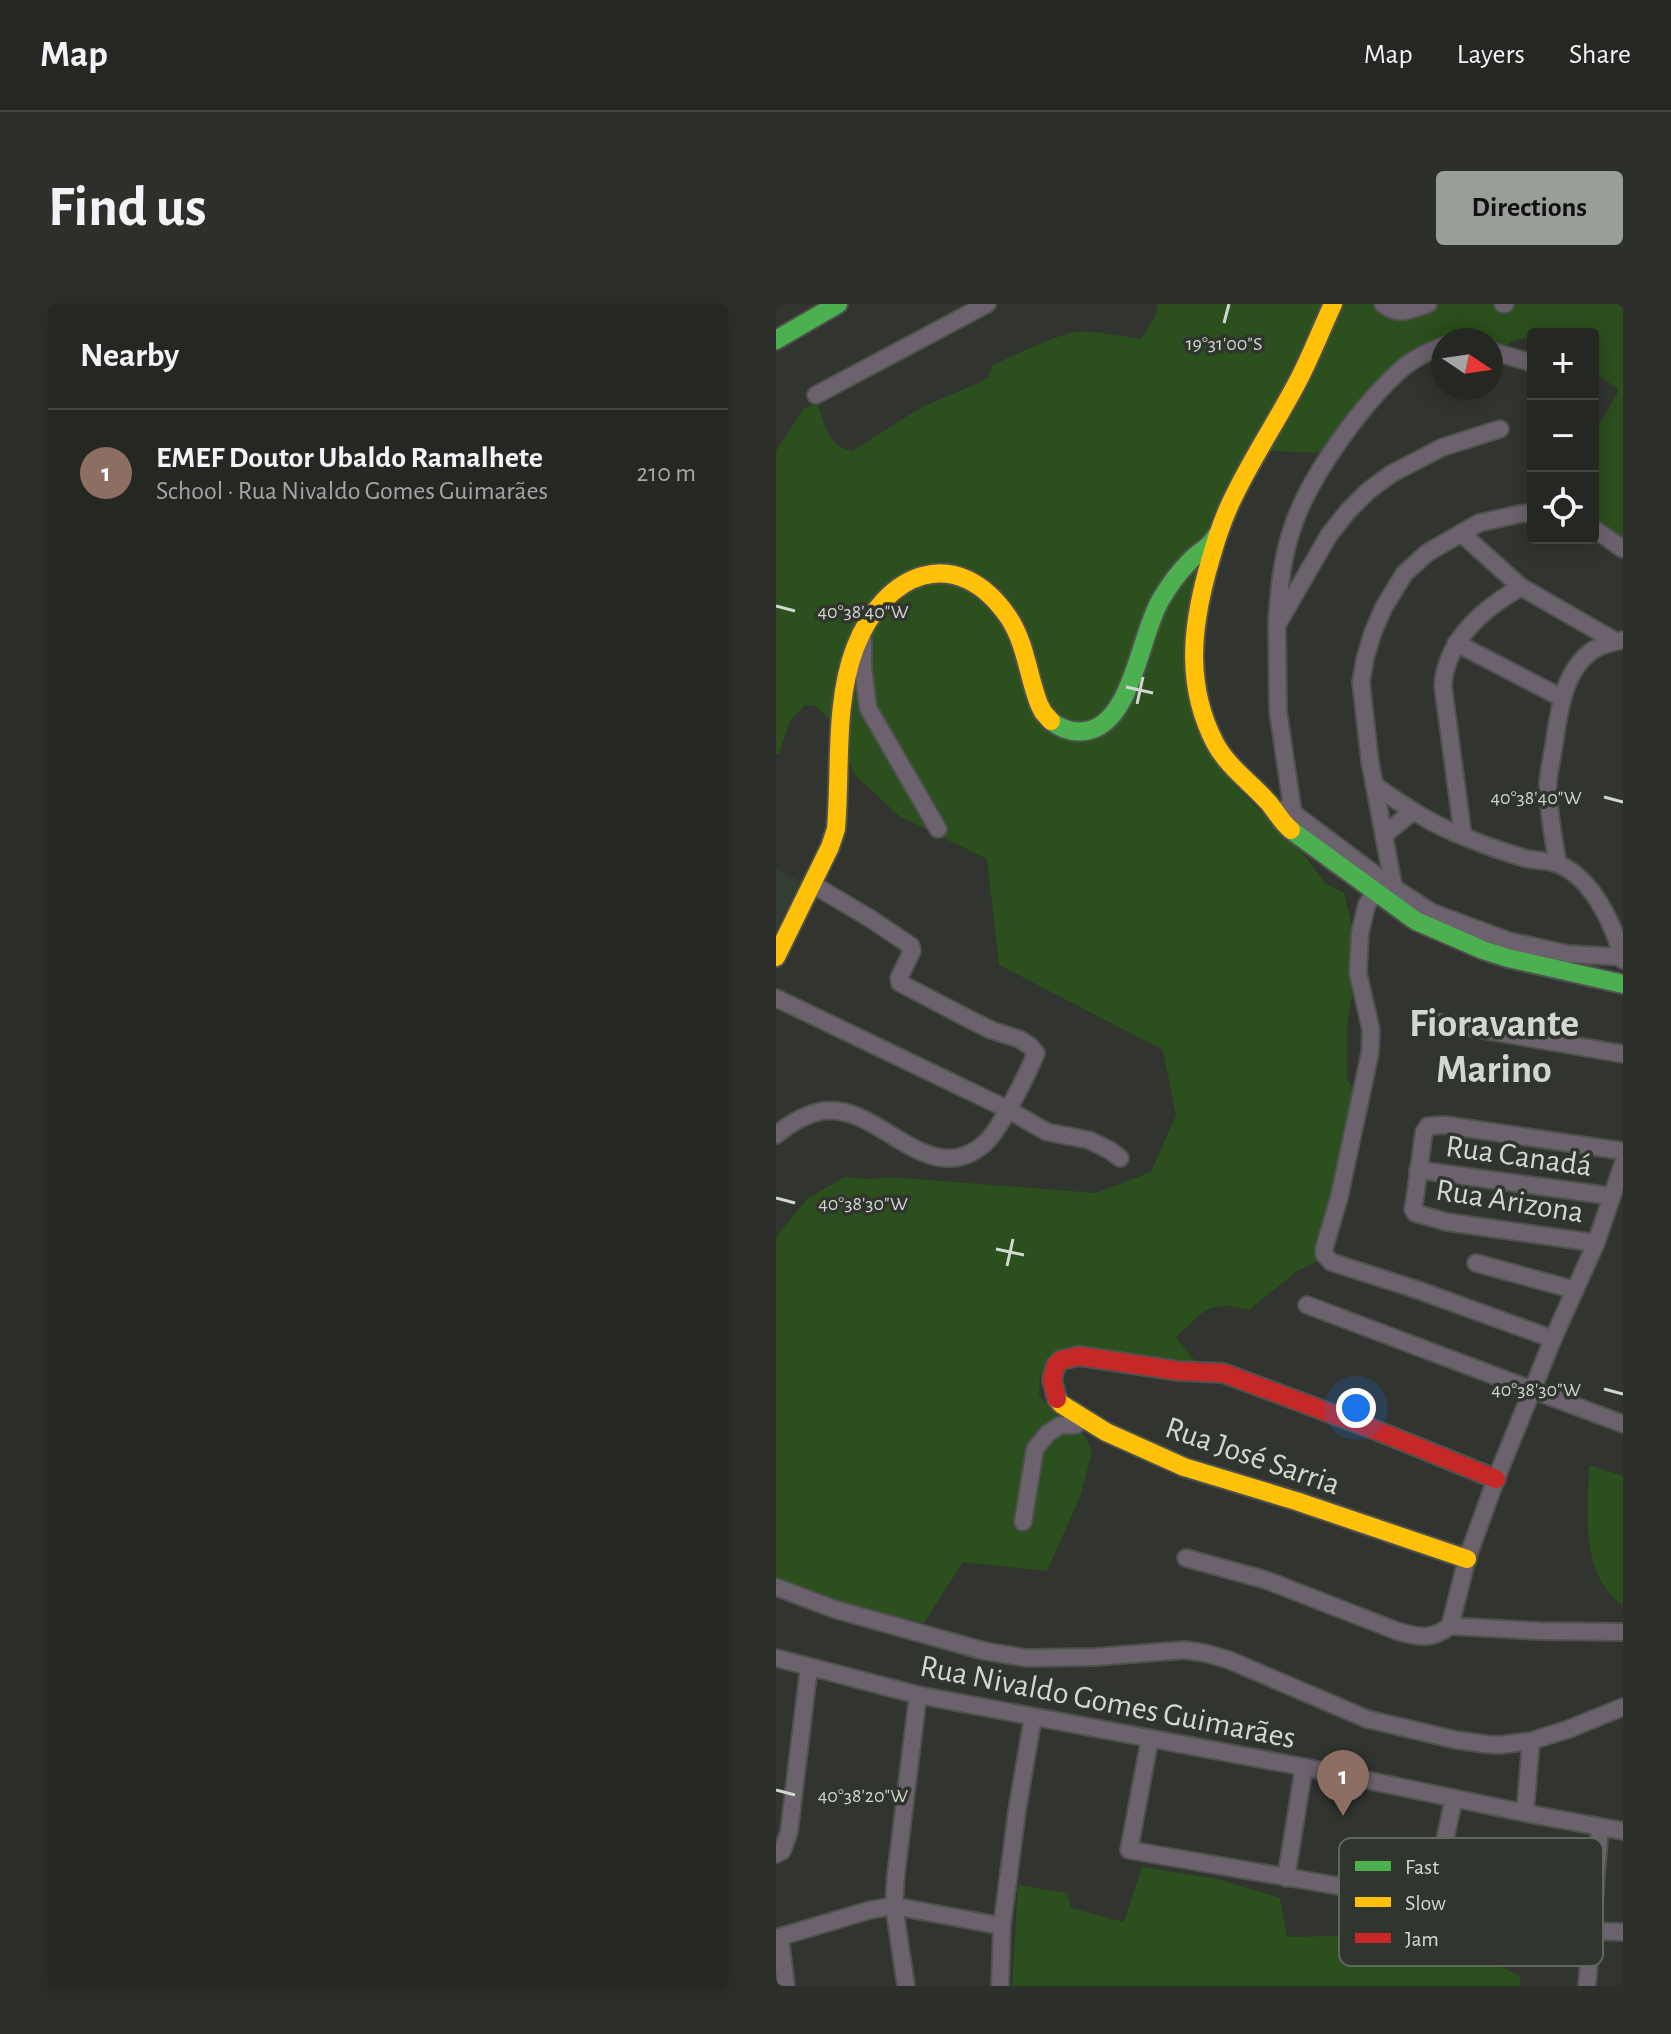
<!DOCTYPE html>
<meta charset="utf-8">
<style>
body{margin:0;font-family:"Alegreya Sans",sans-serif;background:#2d2f2b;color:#f1f3f6}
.controls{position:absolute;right:24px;top:24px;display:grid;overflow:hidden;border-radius:8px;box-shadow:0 4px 20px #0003}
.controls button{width:72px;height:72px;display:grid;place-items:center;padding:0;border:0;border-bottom:2px solid #424441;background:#252723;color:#f1f3f6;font:40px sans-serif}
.compass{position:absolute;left:655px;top:24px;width:72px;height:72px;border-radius:50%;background:#252723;box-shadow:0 4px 20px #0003;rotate:103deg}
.you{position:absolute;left:580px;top:1104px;width:28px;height:28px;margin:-20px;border:6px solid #fff;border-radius:50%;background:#1a73e8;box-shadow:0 0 0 12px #1a73e833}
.badge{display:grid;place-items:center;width:52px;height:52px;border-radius:50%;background:#9a9e99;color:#fff;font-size:26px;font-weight:700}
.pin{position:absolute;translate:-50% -66px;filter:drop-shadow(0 2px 4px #0008)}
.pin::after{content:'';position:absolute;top:42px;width:28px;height:24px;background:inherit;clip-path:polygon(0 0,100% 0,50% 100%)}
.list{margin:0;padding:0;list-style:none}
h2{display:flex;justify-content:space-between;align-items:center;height:104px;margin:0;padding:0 32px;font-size:34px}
h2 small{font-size:26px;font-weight:400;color:#a3a5a6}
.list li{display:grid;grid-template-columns:52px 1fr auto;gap:24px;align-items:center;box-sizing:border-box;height:128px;padding:0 32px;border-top:2px solid #424441}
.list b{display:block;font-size:30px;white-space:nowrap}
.list p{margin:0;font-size:26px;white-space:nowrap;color:#a3a5a6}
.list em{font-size:26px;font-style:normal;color:#a3a5a6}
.icon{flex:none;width:44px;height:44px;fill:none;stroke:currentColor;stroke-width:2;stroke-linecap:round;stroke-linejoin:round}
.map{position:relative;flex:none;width:847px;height:1682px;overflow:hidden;border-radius:8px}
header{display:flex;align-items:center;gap:48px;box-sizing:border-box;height:112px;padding:0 40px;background:#252723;border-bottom:2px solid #424441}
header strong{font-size:38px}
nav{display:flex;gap:44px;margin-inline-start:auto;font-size:28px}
.intro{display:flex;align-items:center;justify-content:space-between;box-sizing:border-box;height:192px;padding:0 48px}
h1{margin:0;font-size:56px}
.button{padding:20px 36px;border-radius:8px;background:#9a9e99;color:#111;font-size:28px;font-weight:700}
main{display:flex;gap:48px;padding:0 48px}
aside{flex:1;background:#252723;border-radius:8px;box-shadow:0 4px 20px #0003}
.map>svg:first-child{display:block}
.built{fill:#343d32}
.green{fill:#2b4f1d}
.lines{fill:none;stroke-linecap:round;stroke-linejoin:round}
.street-casing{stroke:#4e514d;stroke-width:20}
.fast-casing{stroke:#4e514d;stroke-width:22}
.slow-casing{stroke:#4e514d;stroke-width:22}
.jam-casing{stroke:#4e514d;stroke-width:22}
.street{stroke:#6b626d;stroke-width:16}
.fast{stroke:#4caf50;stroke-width:18}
.slow{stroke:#ffc107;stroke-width:18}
.jam{stroke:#c62828;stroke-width:18}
.ticks{fill:none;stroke:#d3d7d2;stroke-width:3}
.labels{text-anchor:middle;stroke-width:7;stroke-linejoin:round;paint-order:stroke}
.street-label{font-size:32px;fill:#d3d7d2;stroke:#30352e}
.district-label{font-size:40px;font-weight:bold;fill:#d3d7d2;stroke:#30352e}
.key{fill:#30352e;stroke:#61665f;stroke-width:2}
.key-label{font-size:22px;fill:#d3d7d2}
.ticks-label{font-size:20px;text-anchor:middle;fill:#d3d7d2;stroke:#30352e;stroke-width:7;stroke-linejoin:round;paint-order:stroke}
</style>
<header>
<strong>Map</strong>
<nav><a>Map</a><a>Layers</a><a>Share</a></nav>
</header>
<div class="intro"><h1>Find us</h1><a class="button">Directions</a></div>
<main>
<aside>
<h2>Nearby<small></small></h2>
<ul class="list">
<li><span class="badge" style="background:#8d6e63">1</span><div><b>EMEF Doutor Ubaldo Ramalhete</b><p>School · Rua Nivaldo Gomes Guimarães</p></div><em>210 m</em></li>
</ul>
</aside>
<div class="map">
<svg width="847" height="1682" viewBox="0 0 847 1682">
<rect width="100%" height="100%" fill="#31342f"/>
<path class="built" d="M0 565 24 577 0 627Z"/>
<g class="green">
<path d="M382 0H847V233L817 217V131L843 86 817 67V30H757V35H740L727 44 715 40V36H664L640 44 623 57 547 149 478 146 412 324 454 476 480 503 523 544 549 579 568 589 575 618 580 670 571 721V775L578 786 550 953 521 967 473 1006C431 995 430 1007 400 1033L419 1057 284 1059 264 1071 263 1092 277 1107 295 1116 310 1134 316 1149 304 1193 271 1267 187 1258 148 1319 69 1300 0 1276V933L31 895 68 873 95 875 114 873 320 889 375 868 400 811 387 746 223 661 211 555 123 512 79 471 59 421 40 402 29 401 14 417 3 450 0 451V147L28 104 42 100C49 121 51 142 76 147L146 103 207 77 213 72 217 61C242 50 268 36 294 29 315 25 344 32 365 35L379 13Z"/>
<path d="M813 1161 847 1172V1301C803 1272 812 1206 813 1161Z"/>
<path d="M366 1563 441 1575 504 1594 511 1633 595 1631 697 1649 744 1672V1682H236L242 1581 291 1589 295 1604 348 1618Z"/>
</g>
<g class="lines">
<defs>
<g id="street">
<path d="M607 0C625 14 633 5 652 0"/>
<path d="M727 0H729"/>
<path d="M715 47 753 58"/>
<path d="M40 91 211 0"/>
<path d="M817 224 847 245"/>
<path d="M685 229 745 283 839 337"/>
<path d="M501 318C503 286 506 253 517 222 534 171 588 97 629 62 640 53 654 47 667 42"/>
<path d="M87 334V364L92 404 162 525"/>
<path d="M680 339 786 394"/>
<path d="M598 481C627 501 656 521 689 533 708 541 728 548 748 554 759 557 773 556 784 561 817 575 839 623 847 656"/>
<path d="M508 505 517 509 609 578 655 608 733 637 792 650 847 653"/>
<path d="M511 523 517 509 502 407 501 321 553 231 572 207 592 187 615 170 667 143 724 125"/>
<path d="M608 531 637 507"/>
<path d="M687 532 667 382C670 336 708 304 745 283"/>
<path d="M782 560C777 534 772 505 772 479 773 466 776 454 778 441 783 408 787 367 817 346 826 340 837 338 847 336"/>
<path d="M609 578 591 600 584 629 582 669 595 726 594 749 563 894 548 945V950L555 958 642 986 777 1035"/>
<path d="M618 585 594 458 585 378 589 355 597 328 608 303 628 270 651 249 703 219 743 210 757 209"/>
<path d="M0 694 231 805 271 828 313 836 335 847 344 854"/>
<path d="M643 715 847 750"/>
<path d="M0 831C17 817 40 804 62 807 111 813 157 884 208 840 223 828 252 769 260 749L254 742 243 735 215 726 189 713 124 679 123 674 136 647 135 642 95 615 36 580"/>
<path d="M642 866 835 892"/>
<path d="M820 939 671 918 639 909 637 905 639 894 648 828 652 822 669 821 847 847"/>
<path d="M700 959 799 986"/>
<path d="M531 1001 847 1120"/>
<path d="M247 1218 259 1145 272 1129 285 1121H300L307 1114"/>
<path d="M410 1254 490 1276 621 1327C643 1333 654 1337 674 1322"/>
<path d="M0 1283 58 1305 208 1347 250 1354 319 1353 408 1346 429 1349 453 1356 591 1415 680 1436 709 1440 723 1441 755 1437 793 1425 847 1403"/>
<path d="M674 1322 691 1255 720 1175 777 1035 820 939 847 860"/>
<path d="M674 1322 763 1327 847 1328"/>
<path d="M0 1354 142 1391 528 1463 749 1509 847 1527"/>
<path d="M374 1434 353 1546 621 1592 749 1628 775 1633 815 1637"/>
<path d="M749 1509 755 1437"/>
<path d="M0 1550 6 1547 13 1528 33 1363"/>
<path d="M510 1574 528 1463"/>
<path d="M655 1600 678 1494"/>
<path d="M816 1627 847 1628"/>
<path d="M0 1634 94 1606 118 1602 226 1622"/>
<path d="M4 1634 10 1682"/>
<path d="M130 1682 118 1602 120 1570 142 1391"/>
<path d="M224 1682 226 1622 241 1507 257 1413"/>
<path d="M811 1682 824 1523"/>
</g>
<g id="fast">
<path d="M0 36 62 0"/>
<path d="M275 417C285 425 297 429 310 427 356 420 364 331 384 297 392 283 403 268 414 257 424 246 433 245 440 232"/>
<path d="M515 526 640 617 707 646 732 654 847 680"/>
</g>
<g id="slow">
<path d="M515 526C505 518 500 507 492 498 474 478 452 463 439 439 410 383 415 327 431 268 438 243 445 218 457 194 476 154 501 117 522 77 535 52 545 26 557 0"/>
<path d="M0 653 54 543 60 525C65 467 58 399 79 344 108 268 181 237 233 314 250 340 252 372 263 400L267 408 275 417"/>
<path d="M281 1095 285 1100 330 1128 408 1163 520 1197 691 1255"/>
</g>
<path id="jam" d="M281 1095 276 1075 280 1061 285 1056 303 1052 403 1067 447 1069 602 1127 720 1175"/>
</defs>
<use href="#street" class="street-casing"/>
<use href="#fast" class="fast-casing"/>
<use href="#slow" class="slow-casing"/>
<use href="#jam" class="jam-casing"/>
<use href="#street" class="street"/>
<use href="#fast" class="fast"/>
<use href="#slow" class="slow"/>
<use href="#jam" class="jam"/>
</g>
<path class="ticks" d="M448 19 453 0M0 302 19 307M350 383 377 389M361 400 367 373M828 493 847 498M0 894 19 899M220 945 248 951M231 962 237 935M828 1085 847 1090M0 1486 19 1491"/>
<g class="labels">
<g class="street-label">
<text transform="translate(743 851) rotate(8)" y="11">Rua Canadá</text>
<text transform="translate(734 896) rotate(9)" y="11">Rua Arizona</text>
<text transform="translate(477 1151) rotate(19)" y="11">Rua José Sarria</text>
<text transform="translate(332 1397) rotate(11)" y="11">Rua Nivaldo Gomes Guimarães</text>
</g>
<g class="district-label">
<text x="718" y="732">Fioravante<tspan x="718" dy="46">Marino</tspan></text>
</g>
</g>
<rect x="563" y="1534" width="264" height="128" rx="12" class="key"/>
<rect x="579" y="1557" width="36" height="10" fill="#4caf50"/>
<rect x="579" y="1593" width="36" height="10" fill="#ffc107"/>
<rect x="579" y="1629" width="36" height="10" fill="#c62828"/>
<g class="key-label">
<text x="629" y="1570">Fast</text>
<text x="629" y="1606">Slow</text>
<text x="629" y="1642">Jam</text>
</g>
<g class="ticks-label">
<text x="448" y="46">19°31'00"S</text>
<text x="87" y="314">40°38'40"W</text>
<text x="760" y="500">40°38'40"W</text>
<text x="87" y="906">40°38'30"W</text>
<text x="760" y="1092">40°38'30"W</text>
<text x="87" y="1498">40°38'20"W</text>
</g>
</svg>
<div class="controls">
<button>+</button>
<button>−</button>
<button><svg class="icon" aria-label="locate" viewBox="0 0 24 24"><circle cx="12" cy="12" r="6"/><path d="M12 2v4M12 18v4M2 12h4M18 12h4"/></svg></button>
</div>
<svg class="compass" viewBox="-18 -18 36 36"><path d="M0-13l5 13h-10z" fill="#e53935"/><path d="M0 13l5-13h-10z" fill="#a3a5a6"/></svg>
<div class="you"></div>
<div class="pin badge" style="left:567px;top:1512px;background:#8d6e63">1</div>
</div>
</main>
